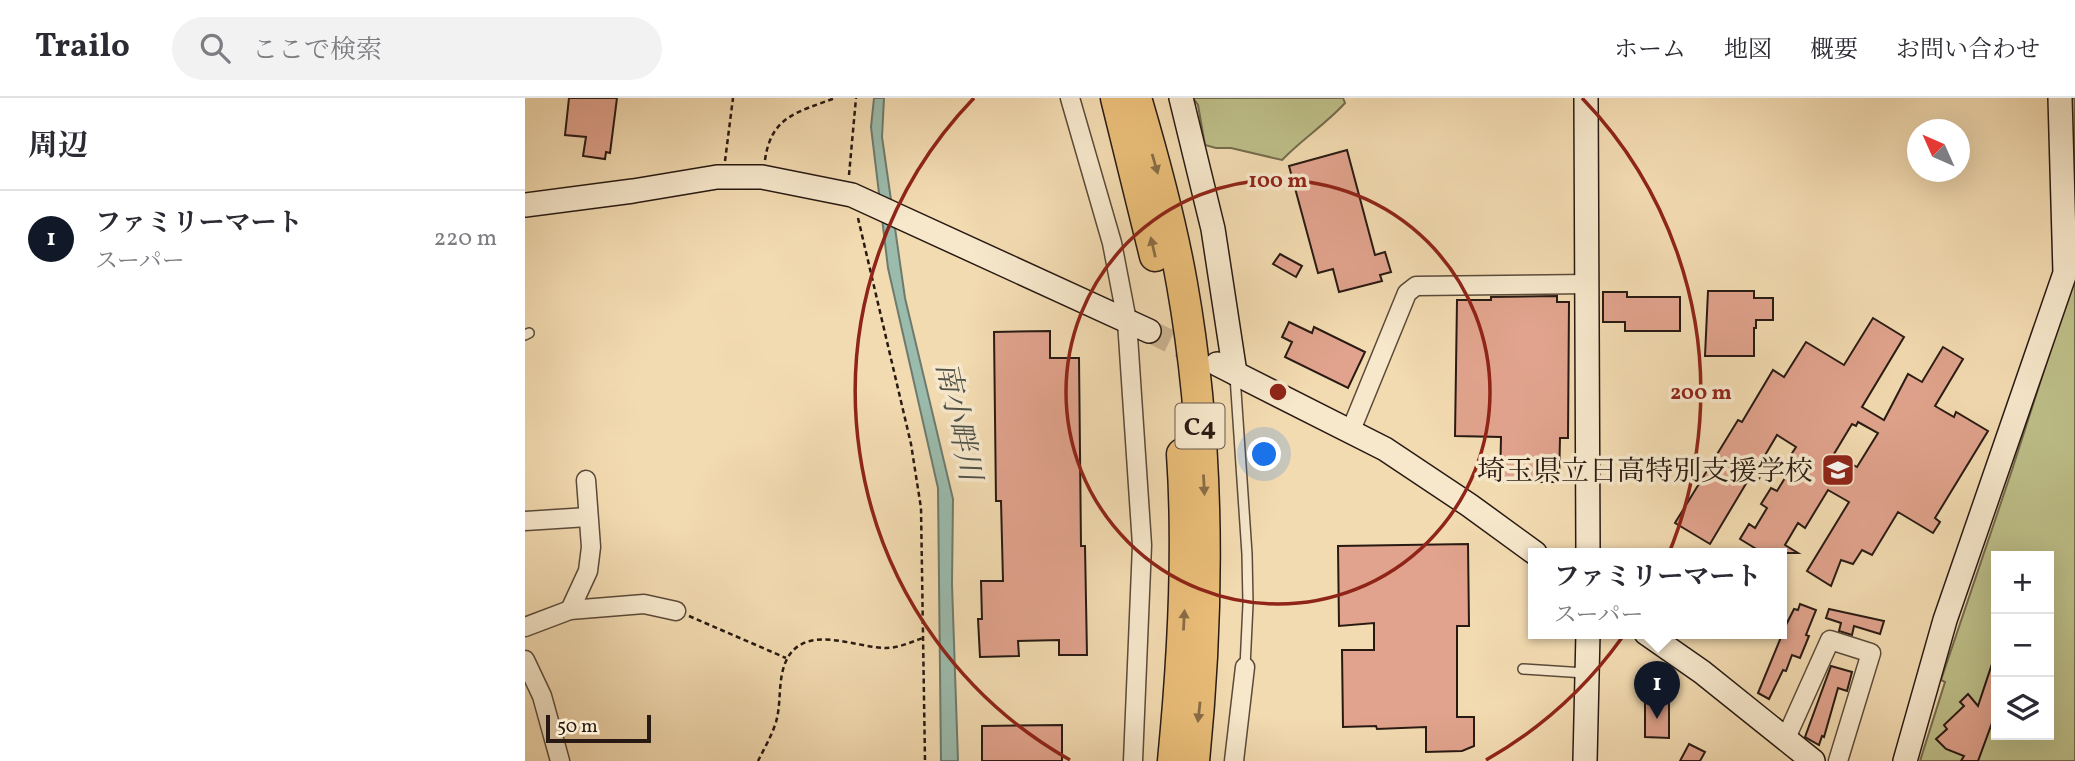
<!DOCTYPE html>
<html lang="ja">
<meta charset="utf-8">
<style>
body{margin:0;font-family:Vollkorn,"Noto Serif JP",serif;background:#f2f2f3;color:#2b2b33}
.controls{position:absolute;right:21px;bottom:21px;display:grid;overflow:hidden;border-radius:0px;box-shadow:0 7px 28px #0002}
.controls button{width:63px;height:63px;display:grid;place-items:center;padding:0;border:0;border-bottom:2px solid #e1e1e2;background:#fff;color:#2b2b33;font:35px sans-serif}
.compass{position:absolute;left:1382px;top:21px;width:63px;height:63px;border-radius:50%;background:#fff;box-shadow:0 7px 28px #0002;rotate:315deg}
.scale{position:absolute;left:21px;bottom:18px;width:105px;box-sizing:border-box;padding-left:7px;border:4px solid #281a13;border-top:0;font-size:19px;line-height:24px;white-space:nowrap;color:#281a13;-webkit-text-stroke:5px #f7e8cc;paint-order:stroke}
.you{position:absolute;left:740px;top:357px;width:24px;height:24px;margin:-18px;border:5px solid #fff;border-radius:50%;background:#1a73e8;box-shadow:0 0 0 10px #1a73e833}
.badge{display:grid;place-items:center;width:46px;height:46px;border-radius:50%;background:#111827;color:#fff;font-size:23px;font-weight:700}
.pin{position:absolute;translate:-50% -58px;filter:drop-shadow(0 2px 4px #0008)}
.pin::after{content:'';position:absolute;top:37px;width:24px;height:21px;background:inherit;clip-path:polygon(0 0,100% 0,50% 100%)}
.popup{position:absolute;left:1003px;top:450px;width:259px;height:91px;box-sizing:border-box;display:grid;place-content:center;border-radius:0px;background:#fff;filter:drop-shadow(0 2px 5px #0005);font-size:23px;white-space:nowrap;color:#7c7c81}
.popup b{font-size:26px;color:#2b2b33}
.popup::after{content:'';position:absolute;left:50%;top:100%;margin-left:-14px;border:14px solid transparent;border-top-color:#fff}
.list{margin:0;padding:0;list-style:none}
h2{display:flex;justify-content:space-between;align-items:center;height:91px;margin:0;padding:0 28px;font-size:30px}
h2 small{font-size:23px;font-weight:400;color:#7c7c81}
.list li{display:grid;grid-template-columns:46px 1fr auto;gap:21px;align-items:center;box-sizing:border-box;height:98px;padding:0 28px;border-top:2px solid #e1e1e2}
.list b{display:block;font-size:26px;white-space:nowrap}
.list p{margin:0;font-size:23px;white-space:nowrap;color:#7c7c81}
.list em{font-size:23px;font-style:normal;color:#7c7c81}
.icon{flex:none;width:38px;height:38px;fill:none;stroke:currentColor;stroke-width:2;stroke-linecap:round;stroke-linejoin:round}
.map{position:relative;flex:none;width:1550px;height:663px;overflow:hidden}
header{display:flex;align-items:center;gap:42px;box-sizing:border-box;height:98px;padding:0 35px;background:#fff;border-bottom:2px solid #e1e1e2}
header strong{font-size:33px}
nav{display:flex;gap:38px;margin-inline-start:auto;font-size:24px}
.search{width:490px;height:63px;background:#f2f2f3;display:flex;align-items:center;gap:18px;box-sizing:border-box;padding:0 24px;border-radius:38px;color:#7c7c81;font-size:26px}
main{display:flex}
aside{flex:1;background:#fff}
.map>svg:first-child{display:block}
.green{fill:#bebf89;stroke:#736c4e;stroke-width:2;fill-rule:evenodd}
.water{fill:#9bbbac;stroke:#6d7b6f;stroke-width:2}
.building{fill:#e1a38d;stroke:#281a13;stroke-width:2;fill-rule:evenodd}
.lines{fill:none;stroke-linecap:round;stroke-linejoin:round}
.secondary-tunnel{stroke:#cab491;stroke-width:23;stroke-dasharray:23 11;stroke-linecap:butt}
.lane-casing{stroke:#5b4a3a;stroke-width:12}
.street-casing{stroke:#5b4a3a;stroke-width:21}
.secondary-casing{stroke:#281a13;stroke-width:26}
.highway-casing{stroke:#281a13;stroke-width:33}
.path{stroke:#281a13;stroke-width:2.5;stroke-dasharray:5 3.5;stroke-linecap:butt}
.lane{stroke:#f7e8cc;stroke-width:9}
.street{stroke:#f7e8cc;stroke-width:18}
.secondary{stroke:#f7e8cc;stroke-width:23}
.highway{stroke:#eabe78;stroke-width:30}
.oneway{fill:#896c46}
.ring{fill:none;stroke:#8f2418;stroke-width:3.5}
.labels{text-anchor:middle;stroke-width:7;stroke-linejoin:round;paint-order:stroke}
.shield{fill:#f7e8cc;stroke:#66584a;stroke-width:2}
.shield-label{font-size:26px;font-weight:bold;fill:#281a13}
.poi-label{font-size:28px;fill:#281a13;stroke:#f7e8cc;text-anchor:end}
.water-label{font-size:30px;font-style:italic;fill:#505249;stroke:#f7e8cc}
.centre{fill:#8f2418;stroke:#f7e8cc;stroke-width:3.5}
.ring-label{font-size:21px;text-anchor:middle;font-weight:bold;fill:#8f2418;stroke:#f7e8cc;stroke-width:7;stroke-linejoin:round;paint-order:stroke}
</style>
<header>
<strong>Trailo</strong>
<div class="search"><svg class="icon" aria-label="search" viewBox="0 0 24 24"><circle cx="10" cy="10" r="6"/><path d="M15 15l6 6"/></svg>ここで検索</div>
<nav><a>ホーム</a><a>地図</a><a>概要</a><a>お問い合わせ</a></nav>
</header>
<main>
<aside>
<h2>周辺<small></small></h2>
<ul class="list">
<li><span class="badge">1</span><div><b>ファミリーマート</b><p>スーパー</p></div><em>220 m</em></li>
</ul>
</aside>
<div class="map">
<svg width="1550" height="663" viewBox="0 0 1550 663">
<rect width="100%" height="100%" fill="#f3dbb1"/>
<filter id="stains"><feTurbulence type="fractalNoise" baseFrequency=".00286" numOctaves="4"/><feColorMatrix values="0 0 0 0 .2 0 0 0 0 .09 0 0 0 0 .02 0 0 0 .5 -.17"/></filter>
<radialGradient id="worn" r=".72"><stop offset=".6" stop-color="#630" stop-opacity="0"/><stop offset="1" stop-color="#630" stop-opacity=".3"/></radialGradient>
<g class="green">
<path d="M668 0H818L820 5C801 26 777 41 757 62L706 50H691L680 47 673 7Z"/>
<path d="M1537 0H1550V663H1395L1420 584 1416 582 1487 372 1537 216ZM1471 458H1524V637H1471Z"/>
</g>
<path class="water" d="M349 0H359L357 39 380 200 428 401 427 486 433 663H416L413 390 363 170 346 29Z"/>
<g class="building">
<path d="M44 0H92L85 55 81 54 80 61 58 58 61 39 40 37Z"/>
<path d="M822 52 850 157 860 154 866 174 855 177 857 183 814 194 808 171 793 175 764 68Z"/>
<path d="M755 156 777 168 771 179 748 166Z"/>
<path d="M1183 193H1229V200H1248V222H1231V230H1229V258H1180Z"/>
<path d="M1078 194H1102V199H1155V233H1100V224H1078Z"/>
<path d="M1032 198V204H1044L1043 340H1035L1034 384H975L976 339 930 338 932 202H966V199Z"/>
<path d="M1348 220 1379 239 1337 309 1359 322 1383 276 1397 284 1418 249 1438 261 1410 308 1429 319 1431 314 1463 333 1410 420 1415 424 1408 435 1373 414 1347 457 1337 452 1328 466 1316 462 1306 488 1282 473 1324 404 1303 392 1280 430 1273 425 1260 447 1273 455H1238L1215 441 1224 426 1230 430 1242 410 1236 406 1246 390 1252 393 1268 367 1262 363 1271 349 1252 337 1236 364 1242 367 1232 384 1225 379 1185 446 1150 425 1213 322 1217 324 1248 272 1259 279 1281 244 1319 267ZM1333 324 1353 335 1332 369 1309 356 1327 326 1331 328Z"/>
<path d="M764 224 787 235 789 229 840 254 823 290 760 259 767 244 757 239Z"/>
<path d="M525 233V260H554L556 448H560L562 557H534V542L493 543 494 558 455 559 453 521H457L456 483H478L476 403H471L469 234Z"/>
<path d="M943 446 944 528H932V619H949V648L937 653 901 654V629L852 631 851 628 818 629 817 552H849V525L814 528 813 448Z"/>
<path d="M1275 506 1291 512 1281 537 1284 538 1275 560 1267 557 1261 573 1258 572 1244 601 1233 595 1261 527 1269 511 1273 512Z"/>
<path d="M1304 511 1359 523 1355 536 1329 528 1327 537 1314 533 1316 525 1301 520Z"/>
<path d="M1469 560 1471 561V614L1453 663H1436L1439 658 1421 651 1411 641 1422 631 1419 627 1439 608 1435 604 1443 596 1453 608Z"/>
<path d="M1306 568 1327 574 1322 593 1313 590 1299 639 1297 638 1294 647 1280 639Z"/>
<path d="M1120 602H1144V640L1120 639Z"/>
<path d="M537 627V663H457V628Z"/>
<path d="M1164 646 1180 654 1175 663H1155Z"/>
</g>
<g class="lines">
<path class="secondary-tunnel" d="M624 233 677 259"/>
<defs>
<g id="lane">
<path d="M0 237 4 235"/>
<path d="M710 278 722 456 723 506 720 569"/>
<path d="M998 571 1060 575"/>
</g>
<g id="street">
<path d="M545 0 587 145 602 223 617 447 608 663"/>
<path d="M826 332 882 195 891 188 1063 186"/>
<path d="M0 423 63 419"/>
<path d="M45 512 63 473 66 449 61 382"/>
<path d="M0 529 45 512 119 506 151 513"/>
<path d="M0 562 17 598 35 663"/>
<path d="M1261 640 1305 542 1346 555 1313 663"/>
<path d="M709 663 720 569"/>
</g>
<g id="secondary">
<path d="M656 0 688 131 710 275"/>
<path d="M1061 0 1063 455"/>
<path d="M0 107 108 93 192 79H237L327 97 624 233"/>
<path d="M692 266 860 351 944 407 1010 455"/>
<path d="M1121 535 1177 574 1288 663"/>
<path d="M1060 663 1063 535"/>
<path d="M1380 663 1420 522 1540 175 1535 0"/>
</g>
<g id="highway">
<path d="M591 0 630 158"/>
<path d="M611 0C629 61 646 123 657 186 685 344 685 504 669 663"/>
<path d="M648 663C658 561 664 458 657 356"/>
</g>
</defs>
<use href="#lane" class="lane-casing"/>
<use href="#street" class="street-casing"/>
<use href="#secondary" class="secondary-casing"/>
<use href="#highway" class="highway-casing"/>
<g class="path">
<path d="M240 62C246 18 273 14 310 0"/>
<path d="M200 63 208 0"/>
<path d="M324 77 331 0"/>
<path d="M333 120 386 346 396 410 400 663"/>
<path d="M164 518 261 560"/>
<path d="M233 663C239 651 247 637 251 624 257 603 252 581 262 561 281 525 331 550 361 550 374 550 386 544 398 540"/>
</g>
<use href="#lane" class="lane"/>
<use href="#street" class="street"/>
<use href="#secondary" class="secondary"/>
<use href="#highway" class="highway"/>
</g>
<defs><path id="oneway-solid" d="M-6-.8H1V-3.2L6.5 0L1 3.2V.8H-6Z" transform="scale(1.75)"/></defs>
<g class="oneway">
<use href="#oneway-solid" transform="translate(630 66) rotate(74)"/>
<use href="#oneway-solid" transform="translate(628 149) rotate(-103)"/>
<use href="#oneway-solid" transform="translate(679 387) rotate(87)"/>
<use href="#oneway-solid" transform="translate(659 522) rotate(-87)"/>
<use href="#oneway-solid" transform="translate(674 614) rotate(96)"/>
</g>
<g class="ring">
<circle cx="753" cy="294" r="212"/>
<path d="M545 662A423 423 0 0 1 449 0M1057 0A423 423 0 0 1 961 662"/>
</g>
<defs>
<symbol id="school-square" viewBox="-11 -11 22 22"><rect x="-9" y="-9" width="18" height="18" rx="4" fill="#8f2418" stroke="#f7e8cc"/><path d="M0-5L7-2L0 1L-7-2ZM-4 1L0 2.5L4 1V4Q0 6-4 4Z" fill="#fff"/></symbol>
</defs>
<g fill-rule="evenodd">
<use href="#school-square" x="1294" y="353" width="38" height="38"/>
</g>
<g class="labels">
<rect class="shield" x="650.5" y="305.5" width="49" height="45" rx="5"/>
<g class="shield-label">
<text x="675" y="337">C4</text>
</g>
<g class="poi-label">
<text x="1288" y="382">埼玉県立日高特別支援学校</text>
</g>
<g class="water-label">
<text transform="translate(434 323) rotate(78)" y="10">南小畔川</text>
</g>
</g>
<circle cx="753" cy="294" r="10" class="centre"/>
<g class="ring-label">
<text x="753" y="89">100 m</text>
<text x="1176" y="301">200 m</text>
</g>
<rect width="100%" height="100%" filter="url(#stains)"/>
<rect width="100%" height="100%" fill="url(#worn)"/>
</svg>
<div class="controls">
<button>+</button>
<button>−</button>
<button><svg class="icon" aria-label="layers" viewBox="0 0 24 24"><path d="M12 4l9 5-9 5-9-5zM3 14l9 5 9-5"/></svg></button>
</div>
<svg class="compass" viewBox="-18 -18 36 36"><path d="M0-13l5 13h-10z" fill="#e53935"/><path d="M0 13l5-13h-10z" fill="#7c7c81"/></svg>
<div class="scale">50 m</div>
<div class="you"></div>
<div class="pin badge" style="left:1132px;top:621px">1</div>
<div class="popup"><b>ファミリーマート</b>スーパー</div>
</div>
</main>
